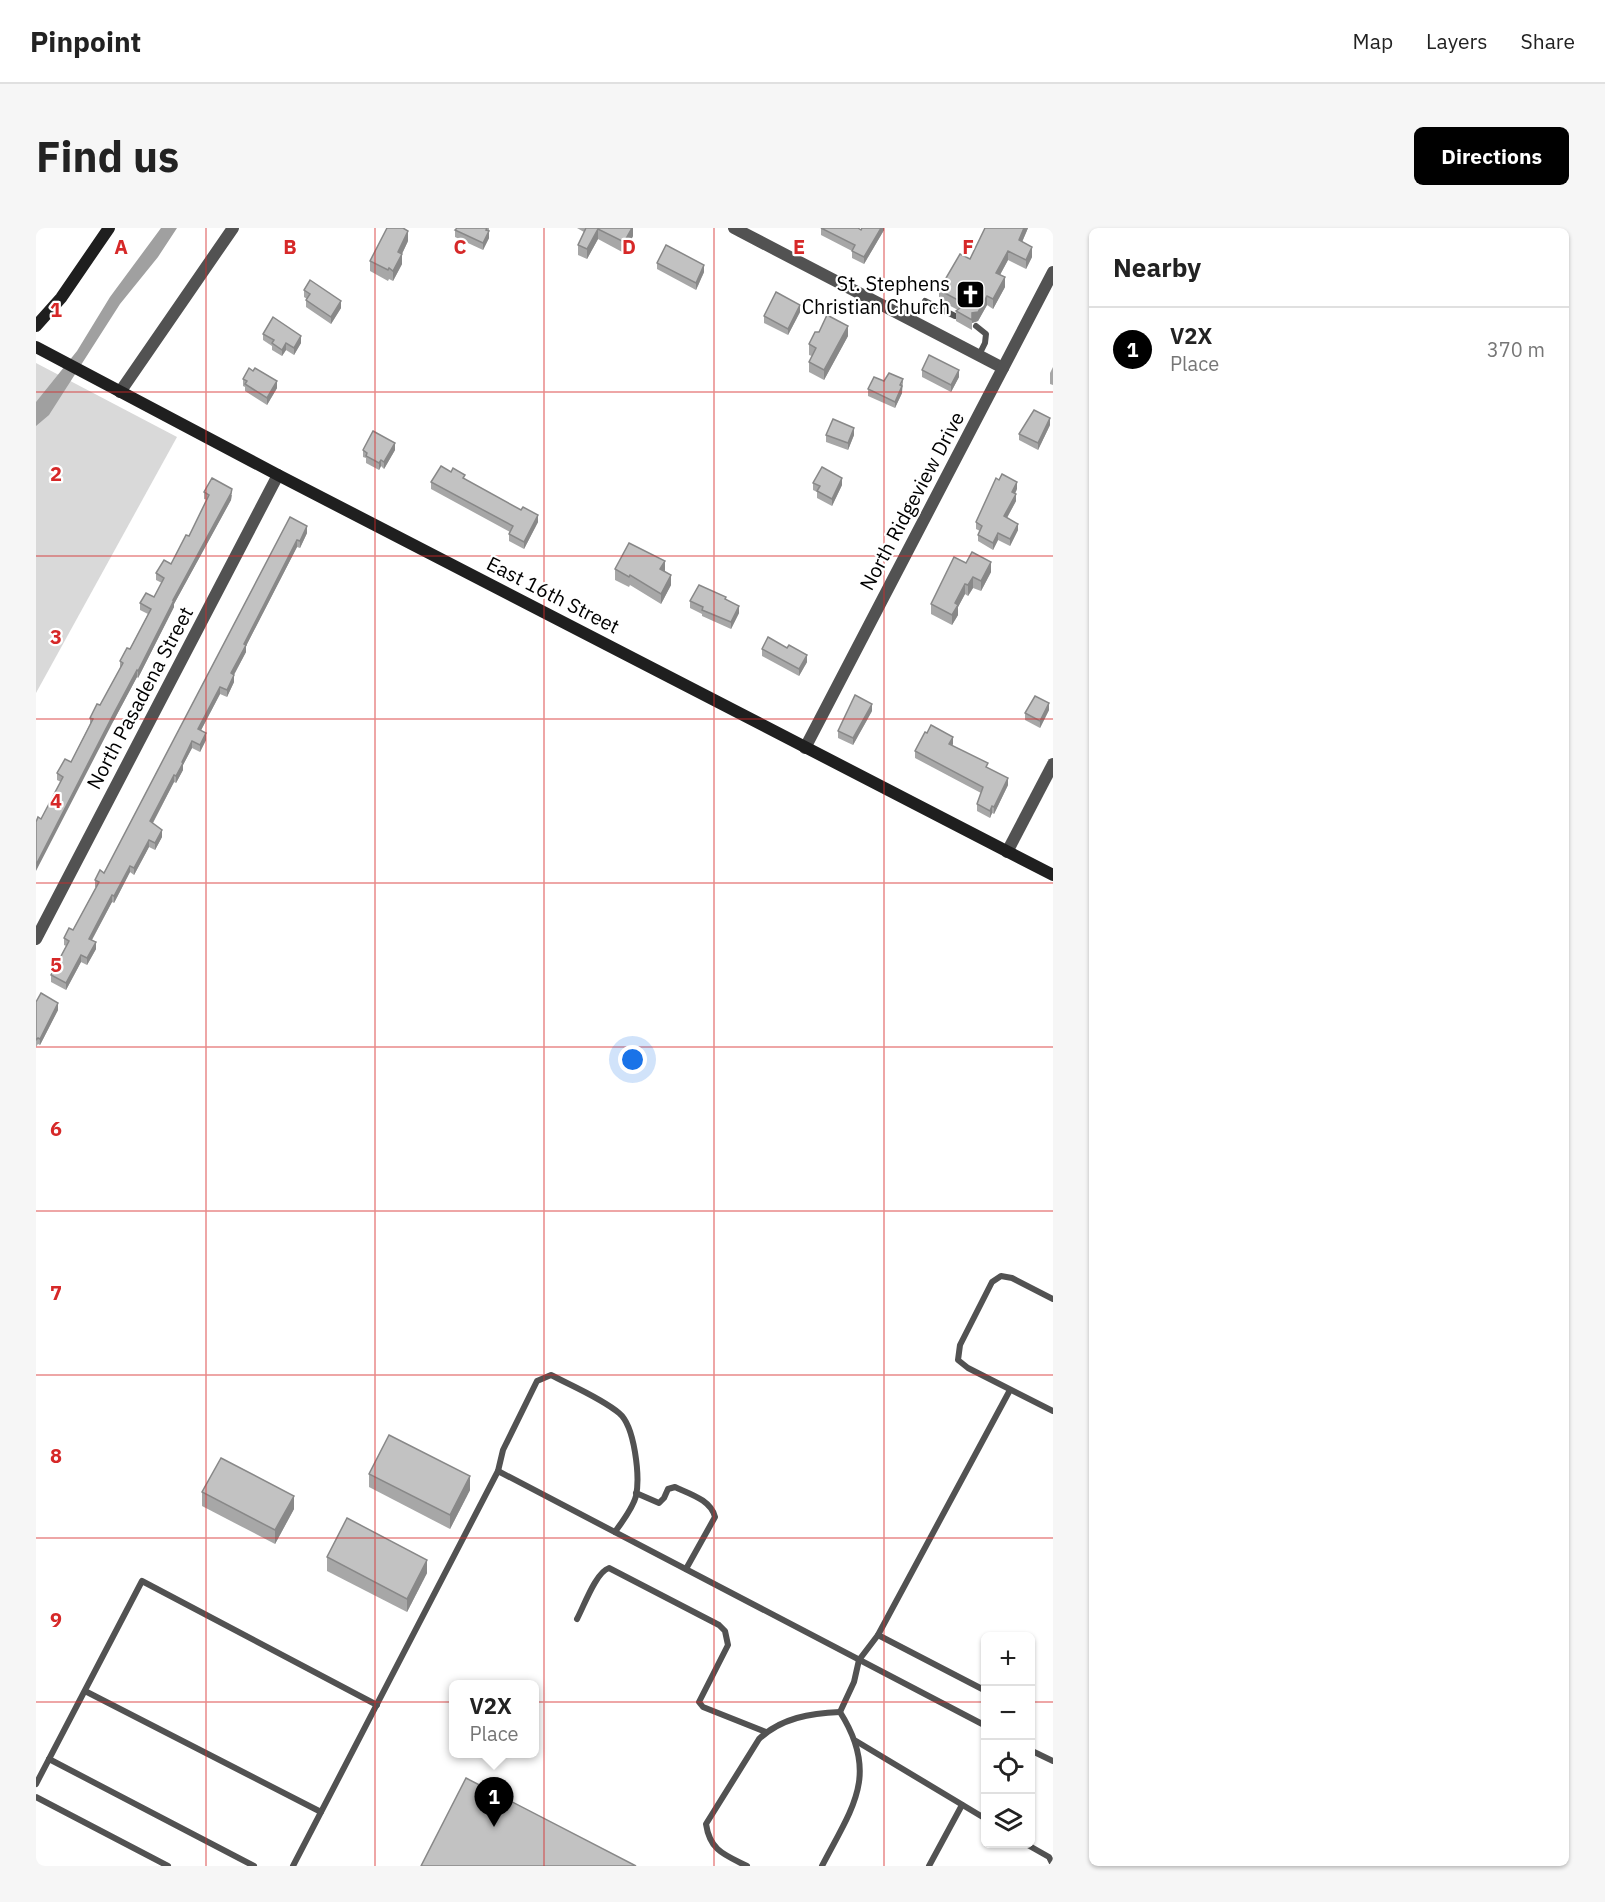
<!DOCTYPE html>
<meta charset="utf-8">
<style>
body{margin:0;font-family:"IBM Plex Sans",sans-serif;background:#f6f6f6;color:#222}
.controls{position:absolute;right:18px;bottom:18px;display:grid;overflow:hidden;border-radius:9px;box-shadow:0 2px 4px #0004}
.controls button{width:54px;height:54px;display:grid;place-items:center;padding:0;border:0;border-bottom:2px solid #e0e0e0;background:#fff;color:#222;font:30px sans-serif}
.you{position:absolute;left:597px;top:832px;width:21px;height:21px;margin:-15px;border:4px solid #fff;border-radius:50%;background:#1a73e8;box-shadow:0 0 0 9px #1a73e833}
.badge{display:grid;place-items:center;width:39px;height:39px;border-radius:50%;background:#000;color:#fff;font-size:20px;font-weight:700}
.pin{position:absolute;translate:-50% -50px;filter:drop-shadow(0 2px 3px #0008)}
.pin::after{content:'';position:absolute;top:32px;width:21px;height:18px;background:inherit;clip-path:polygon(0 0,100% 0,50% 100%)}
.popup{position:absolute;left:413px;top:1452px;width:90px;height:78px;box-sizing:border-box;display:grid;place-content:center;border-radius:9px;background:#fff;filter:drop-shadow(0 2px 4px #0005);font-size:20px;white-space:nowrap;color:#767676}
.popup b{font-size:22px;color:#222}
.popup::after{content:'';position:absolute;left:50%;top:100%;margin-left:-12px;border:12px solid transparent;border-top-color:#fff}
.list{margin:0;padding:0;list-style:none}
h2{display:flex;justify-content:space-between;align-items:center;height:78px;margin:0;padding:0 24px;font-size:26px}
h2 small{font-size:20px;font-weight:400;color:#767676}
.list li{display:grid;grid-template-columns:39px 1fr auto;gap:18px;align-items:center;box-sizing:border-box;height:84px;padding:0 24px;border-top:2px solid #e0e0e0}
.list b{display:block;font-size:22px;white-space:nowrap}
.list p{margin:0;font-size:20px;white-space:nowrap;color:#767676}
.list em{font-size:20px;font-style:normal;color:#767676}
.icon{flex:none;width:33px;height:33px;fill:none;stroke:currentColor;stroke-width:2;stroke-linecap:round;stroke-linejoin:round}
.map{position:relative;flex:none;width:1017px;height:1638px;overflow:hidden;border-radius:9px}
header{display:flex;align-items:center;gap:36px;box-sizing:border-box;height:84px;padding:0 30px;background:#fff;border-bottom:2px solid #e0e0e0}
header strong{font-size:28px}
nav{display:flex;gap:33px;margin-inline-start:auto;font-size:21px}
.intro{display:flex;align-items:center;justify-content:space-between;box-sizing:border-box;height:144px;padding:0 36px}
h1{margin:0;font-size:42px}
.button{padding:15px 27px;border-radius:9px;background:#000;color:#fff;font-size:21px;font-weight:700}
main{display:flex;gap:36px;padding:0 36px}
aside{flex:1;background:#fff;border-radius:9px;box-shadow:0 2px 4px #0004}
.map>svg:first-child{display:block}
.green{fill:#d9d9d9}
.water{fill:#a0a0a0}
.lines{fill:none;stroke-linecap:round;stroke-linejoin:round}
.lane{stroke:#525252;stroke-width:6}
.street{stroke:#525252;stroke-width:12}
.secondary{stroke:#1f1f1f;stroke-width:12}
.wall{fill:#a7a7a7}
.shaded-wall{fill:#888}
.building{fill:#c2c2c2;stroke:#888;stroke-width:1.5}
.grid{fill:none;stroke:#d62828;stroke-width:1.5;stroke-opacity:0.55}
.labels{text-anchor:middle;stroke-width:4.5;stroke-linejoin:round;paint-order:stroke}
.poi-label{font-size:20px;fill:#000;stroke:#fff;text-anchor:end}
.street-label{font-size:20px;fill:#000;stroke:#fff}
.grid-label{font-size:20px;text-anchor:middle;font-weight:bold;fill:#d62828;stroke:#fff;stroke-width:4.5;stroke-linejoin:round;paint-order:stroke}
</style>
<header>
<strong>Pinpoint</strong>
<nav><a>Map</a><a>Layers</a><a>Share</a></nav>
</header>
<div class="intro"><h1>Find us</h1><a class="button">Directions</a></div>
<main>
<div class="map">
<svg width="1017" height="1638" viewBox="0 0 1017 1638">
<rect width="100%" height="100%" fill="#fff"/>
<path class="green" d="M0 135 141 209 0 465Z"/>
<path class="water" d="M125 0H141L122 29 84 76 13 187 0 198V174L41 123 74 69Z"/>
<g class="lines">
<g class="lane">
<path d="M889 73 919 88"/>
<path d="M940 98 950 106 949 115 943 127"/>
<path d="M1017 1071 976 1050 965 1048 956 1054 924 1117 922 1132 932 1140 1017 1183"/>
<path d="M462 1243 467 1222 501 1153 515 1147C536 1158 565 1170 583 1185 599 1198 604 1249 600 1268 597 1280 586 1294 579 1304"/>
<path d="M600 1265 623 1275 628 1270 632 1261 639 1259C654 1266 675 1272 679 1289L650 1341"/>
<path d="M541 1391C548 1378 560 1344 573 1340L683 1397 689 1403 692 1417 663 1474 667 1479 730 1504"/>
<path d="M842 1407 950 1463"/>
<path d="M49 1463 285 1584"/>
<path d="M804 1484 818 1454 823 1432 842 1407 974 1162"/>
<path d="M820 1513 950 1591"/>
<path d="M994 1522 1017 1533"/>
<path d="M13 1531 218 1638"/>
<path d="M0 1556 106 1353 341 1477"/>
<path d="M0 1569 132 1638"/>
<path d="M990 1616 1013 1629 1017 1637"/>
<path d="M257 1638 462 1243 950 1498"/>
<path d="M711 1638C689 1627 674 1623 670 1596L723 1511C745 1490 775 1485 804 1484"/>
<path d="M786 1638C816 1580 844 1547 804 1484"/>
<path d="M893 1638 926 1577"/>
</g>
<g class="street">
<path d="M698 0 967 140"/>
<path d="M84 164 197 0"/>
<path d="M769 520 1017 44"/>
<path d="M971 624 1017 536"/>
<path d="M0 711 242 247"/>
</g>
<g class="secondary">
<path d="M0 98 25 70 73 0"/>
<path d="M0 119 242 247 1017 647"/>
</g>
</g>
<g class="wall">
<path d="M453 0V10L447 22 419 9V2Z"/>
<path d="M541 0H597V8L588 25 562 11 551 31 542 27V17L548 4Z"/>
<path d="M785 0 825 2 848 0V2L828 36 816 30V23L785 7Z"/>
<path d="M949 0H992L986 14 996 29 990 41 972 32 964 47 969 59 957 81 951 77 942 93 936 95V102L920 93V83L922 82 903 72V62L934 31Z"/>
<path d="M372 13 366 26V36L357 53 353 51 352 53 334 43V33Z"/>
<path d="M621 35 668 44 660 62 621 41Z"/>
<path d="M268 62 305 80 295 96 270 79V72L271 71 268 69Z"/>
<path d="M764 84 752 107 728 95V88Z"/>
<path d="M783 104 812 108 788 152 773 144V134L776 128 773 127V116Z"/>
<path d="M227 106 265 115 258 127 250 122 246 128 236 122V118L227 112Z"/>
<path d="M1017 139V157L1014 156V145Z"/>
<path d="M886 142 923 149 915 164 886 149Z"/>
<path d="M207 151 241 160 231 177 209 163V159L207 158Z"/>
<path d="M848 153 866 165 859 180 832 168V161Z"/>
<path d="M1014 197 1002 222 983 212V206Z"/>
<path d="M790 207H818L812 222 790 214Z"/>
<path d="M327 222H359L348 241 345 238 343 242 330 235V230L327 229Z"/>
<path d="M415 244 502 294 488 321 473 313V306L474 304 395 261V254Z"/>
<path d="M777 255 806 257 796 278 781 270V264L777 262Z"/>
<path d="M981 261 979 266 980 273 971 290 982 302 974 318 962 312 957 322 942 313V307L944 303 940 301V294Z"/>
<path d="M168 264 196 267 195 272 138 376V379L102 450 101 449 78 492 5 591 25 554 21 552V545L35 534 54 496V490L64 477 84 440V433L94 421 112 386 104 382V375L118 369 126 355 120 352V345L135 336 153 308 171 272 168 271Z"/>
<path d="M254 289 271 305 264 320 261 319 210 418V424L198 447V454L191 469 184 466 165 502 170 512 164 524 156 520 147 537V542L140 555 138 554 117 595 126 609 119 622 113 619 98 647 94 644 78 675 76 674 56 712 60 721 51 737 45 734 30 762 15 754V747L30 718 28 717V710L37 702 60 659H59V652L68 645Z"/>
<path d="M930 335 955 344 945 363 937 360 932 368 929 366 922 379V387L916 397 895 386V376Z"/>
<path d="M579 341 629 343 635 357 625 376 594 357 593 359 579 352Z"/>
<path d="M690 372 703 385 695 401 666 388V386L654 380V373Z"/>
<path d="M726 421 771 434 763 448 726 428Z"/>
<path d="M1013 482 1004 500 989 492V485Z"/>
<path d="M836 483 817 517 802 510V503Z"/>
<path d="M917 516 916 518 952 540 972 557 958 586 956 585 954 590 941 583V576L945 565 879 530V523Z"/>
<path d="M0 774 22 782 4 817 2 816 0 819Z"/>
<path d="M333 1246 434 1262 414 1301 333 1259Z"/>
<path d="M166 1264 258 1281 239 1316 166 1278Z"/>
<path d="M291 1329 391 1345 371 1384 291 1343Z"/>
</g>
<g class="shaded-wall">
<path d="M596 0H597V8L588 25V14Z"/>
<path d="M845 0H848V2L828 36V29Z"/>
<path d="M988 0H992L983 21V12Z"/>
<path d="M562 1V11L551 31V21Z"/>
<path d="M372 3V13L362 34V24Z"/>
<path d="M453 3V10L447 22V15Z"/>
<path d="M996 19V29L990 41V32Z"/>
<path d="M972 23V32L960 54V45Z"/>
<path d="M366 26V36L357 53V43Z"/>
<path d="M668 37V44L660 62V55Z"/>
<path d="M969 49V59L957 81V71Z"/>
<path d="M951 68V77L942 93 936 95V85Z"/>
<path d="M305 73V80L295 96V89Z"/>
<path d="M764 77V84L752 107V101Z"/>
<path d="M812 98V108L788 152V142Z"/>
<path d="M265 108V115L258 127V120Z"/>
<path d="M250 115V122L246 128V122Z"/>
<path d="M923 142V149L915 164V157Z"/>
<path d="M867 151 866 165 859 180V174Z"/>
<path d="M241 153V160L231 177V170Z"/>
<path d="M1014 190V197L1002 222V215Z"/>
<path d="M818 200V207L812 222V215Z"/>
<path d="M359 215V222L348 241V234Z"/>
<path d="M345 232V238L343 242V235Z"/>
<path d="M806 250V257L796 278V271Z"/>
<path d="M981 254V261L976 271V264Z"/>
<path d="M196 261 195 272 138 376V379L102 450V443L137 372Z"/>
<path d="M980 266V273L968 295V288Z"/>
<path d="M502 287V294L488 321V314Z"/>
<path d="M982 296V302L974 318V311Z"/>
<path d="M271 298V305L264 320V313Z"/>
<path d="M962 305V312L957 322V315Z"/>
<path d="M261 312V319L210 418V424L195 452V445L208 416Z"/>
<path d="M629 333V344L624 341Z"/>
<path d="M955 334V344L945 363V353Z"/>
<path d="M635 347V357L625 376V366Z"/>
<path d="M937 349V360L932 368V357Z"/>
<path d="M929 356V366L922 379V387L916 397V387L919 375Z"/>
<path d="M703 378V385L695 401V394Z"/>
<path d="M771 427V434L763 448V441Z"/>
<path d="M101 442V449L78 492 0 643V637L78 485Z"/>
<path d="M198 447V454L191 469V462Z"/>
<path d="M184 459V466L162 508V501Z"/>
<path d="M1013 475V482L1004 500V493Z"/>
<path d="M836 476V483L817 517V510Z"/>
<path d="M170 505V512L164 524V517Z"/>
<path d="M917 509V516L913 523V516Z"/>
<path d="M156 513V520L147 537V542L140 555V548L146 534Z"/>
<path d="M138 547V554L114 600V593Z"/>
<path d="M972 550V557L958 586V579Z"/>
<path d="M956 578V585L954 590V583Z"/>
<path d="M126 602V609L119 622V615Z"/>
<path d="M113 612V619L98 647V640Z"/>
<path d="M94 638V644L78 675V668Z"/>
<path d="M76 667V674L53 717V711Z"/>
<path d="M60 714V721L51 737V730Z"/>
<path d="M45 727V734L30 762V755Z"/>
<path d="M22 775V782L4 817V811Z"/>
<path d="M434 1248V1262L414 1301V1287Z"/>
<path d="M258 1268V1281L239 1316V1302Z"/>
<path d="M391 1332V1345L371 1384V1371Z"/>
</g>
<g class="building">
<path d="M351 0H367L372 3 362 24 366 26 357 43 353 40 352 42 334 33Z"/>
<path d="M421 0H451L450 2 453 3 447 15 419 2Z"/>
<path d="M550 0H596L588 14 562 1 551 21 542 17Z"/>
<path d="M785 0H822L825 2 826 0H845L828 29 816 23 819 17Z"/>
<path d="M949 0H988L983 12 996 19 990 32 972 23 960 45 969 49 957 71 951 68 942 84 936 85V92L920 83 924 80 922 72 903 62 924 26 934 31Z"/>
<path d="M630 17 668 37 660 55 621 35Z"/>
<path d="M274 52 305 73 295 89 270 72 274 66 268 62Z"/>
<path d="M740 64 764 77 752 101 728 88Z"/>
<path d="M791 87 812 98 788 142 773 134 780 120 773 116 779 104H783Z"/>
<path d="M237 89 265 108 258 120 250 115 246 122 236 115 238 112 227 106Z"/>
<path d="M893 127 923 142 915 157 886 142Z"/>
<path d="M213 140 217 143 219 140 241 153 231 170 209 156 211 153 207 151Z"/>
<path d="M853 145 867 151 864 157 866 158 859 174 832 161 838 149 848 153Z"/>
<path d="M998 182 1014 190 1002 215 983 206Z"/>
<path d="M797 191 818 200 812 215 790 207Z"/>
<path d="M337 203 359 215 348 234 345 232 343 235 330 228 331 225 327 222Z"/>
<path d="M405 238 415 244 417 240 429 247 427 250 485 282 487 279 502 287 488 314 473 306 477 298 395 254Z"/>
<path d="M786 239 806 250 796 271 781 263 784 258 777 255Z"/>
<path d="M966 246 981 254 976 264 980 266 968 288 982 296 974 311 962 305 957 315 942 307 946 298 940 294 960 250 963 252Z"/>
<path d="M176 250 196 261 195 265 137 372H138L102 443 101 442 78 485 0 637V594L2 589 5 591 27 549 21 545 29 531 35 534 57 491 54 490 61 476 64 477 87 435 84 433 91 420 94 421 115 381 104 375 110 365 118 369 128 350 120 345 128 332 135 336 150 307 153 308 173 267 168 264Z"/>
<path d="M254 289 271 298 264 313 261 312 208 416 210 417 195 445 198 447 191 462 184 459 162 501 170 505 164 517 156 513 146 534 147 535 140 548 138 547 114 593 126 602 119 615 113 612 98 640 94 638 78 668 76 667 53 711 60 714 51 730 45 727 30 755 15 747 33 713 28 710 33 700 37 702 63 654 59 652 64 642 68 645Z"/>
<path d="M593 315 629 333 624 341 635 347 625 366 594 347 593 349 579 341Z"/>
<path d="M936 324 955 334 945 353 937 349 932 357 929 356 919 375 922 377 916 387 895 376 918 329 930 335Z"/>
<path d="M663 357 690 369 689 371 703 378 695 394 666 382 667 379 654 373Z"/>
<path d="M732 409 751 420 753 417 771 427 763 441 726 421Z"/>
<path d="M819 467 836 476 817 510 802 503Z"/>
<path d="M999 468 1013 475 1004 493 989 485Z"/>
<path d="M895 497 917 509 913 516 952 535 950 539 972 550 958 579 956 578 954 583 941 576 947 559 879 523 889 504 891 505Z"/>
<path d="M5 765 22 775 4 811 2 810 0 812V774Z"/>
<path d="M353 1207 434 1248 414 1287 333 1246Z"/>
<path d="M185 1230 258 1268 239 1302 166 1264Z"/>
<path d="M311 1290 391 1332 371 1371 291 1329Z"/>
<path d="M430 1550 600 1638H385Z"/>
</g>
<path class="grid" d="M170 0V1638M339 0V1638M508 0V1638M678 0V1638M848 0V1638M0 164H1017M0 328H1017M0 491H1017M0 655H1017M0 819H1017M0 983H1017M0 1147H1017M0 1310H1017M0 1474H950M994 1474H1017"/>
<defs>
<symbol id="church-square" viewBox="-11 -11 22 22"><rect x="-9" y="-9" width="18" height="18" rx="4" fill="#000" stroke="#fff"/><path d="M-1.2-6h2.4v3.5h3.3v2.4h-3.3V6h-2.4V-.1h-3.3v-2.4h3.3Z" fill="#fff"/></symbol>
</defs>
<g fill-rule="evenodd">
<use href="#church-square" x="918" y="50" width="33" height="33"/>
</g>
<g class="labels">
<g class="poi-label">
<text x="914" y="63">St. Stephens<tspan x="914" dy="23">Christian Church</tspan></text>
</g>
<g class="street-label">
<text transform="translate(876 273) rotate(-62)" y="7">North Ridgeview Drive</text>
<text transform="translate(517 367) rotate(27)" y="7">East 16th Street</text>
<text transform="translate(104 470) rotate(-62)" y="7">North Pasadena Street</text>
</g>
</g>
<g class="grid-label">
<text x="85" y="26">A</text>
<text x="254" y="26">B</text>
<text x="424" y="26">C</text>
<text x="593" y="26">D</text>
<text x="763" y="26">E</text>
<text x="932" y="26">F</text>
<text x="20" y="89">1</text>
<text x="20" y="253">2</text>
<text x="20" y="416">3</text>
<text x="20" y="580">4</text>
<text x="20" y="744">5</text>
<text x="20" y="908">6</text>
<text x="20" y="1072">7</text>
<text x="20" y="1235">8</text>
<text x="20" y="1399">9</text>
</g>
</svg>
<div class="controls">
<button>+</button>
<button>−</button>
<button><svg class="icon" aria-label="locate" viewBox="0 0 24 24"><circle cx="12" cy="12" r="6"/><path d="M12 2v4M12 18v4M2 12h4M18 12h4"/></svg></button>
<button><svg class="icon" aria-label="layers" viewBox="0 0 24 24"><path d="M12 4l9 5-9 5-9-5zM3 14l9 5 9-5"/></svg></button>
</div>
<div class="you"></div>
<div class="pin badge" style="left:458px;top:1599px">1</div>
<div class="popup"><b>V2X</b>Place</div>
</div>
<aside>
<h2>Nearby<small></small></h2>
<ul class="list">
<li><span class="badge">1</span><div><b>V2X</b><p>Place</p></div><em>370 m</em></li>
</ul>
</aside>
</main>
